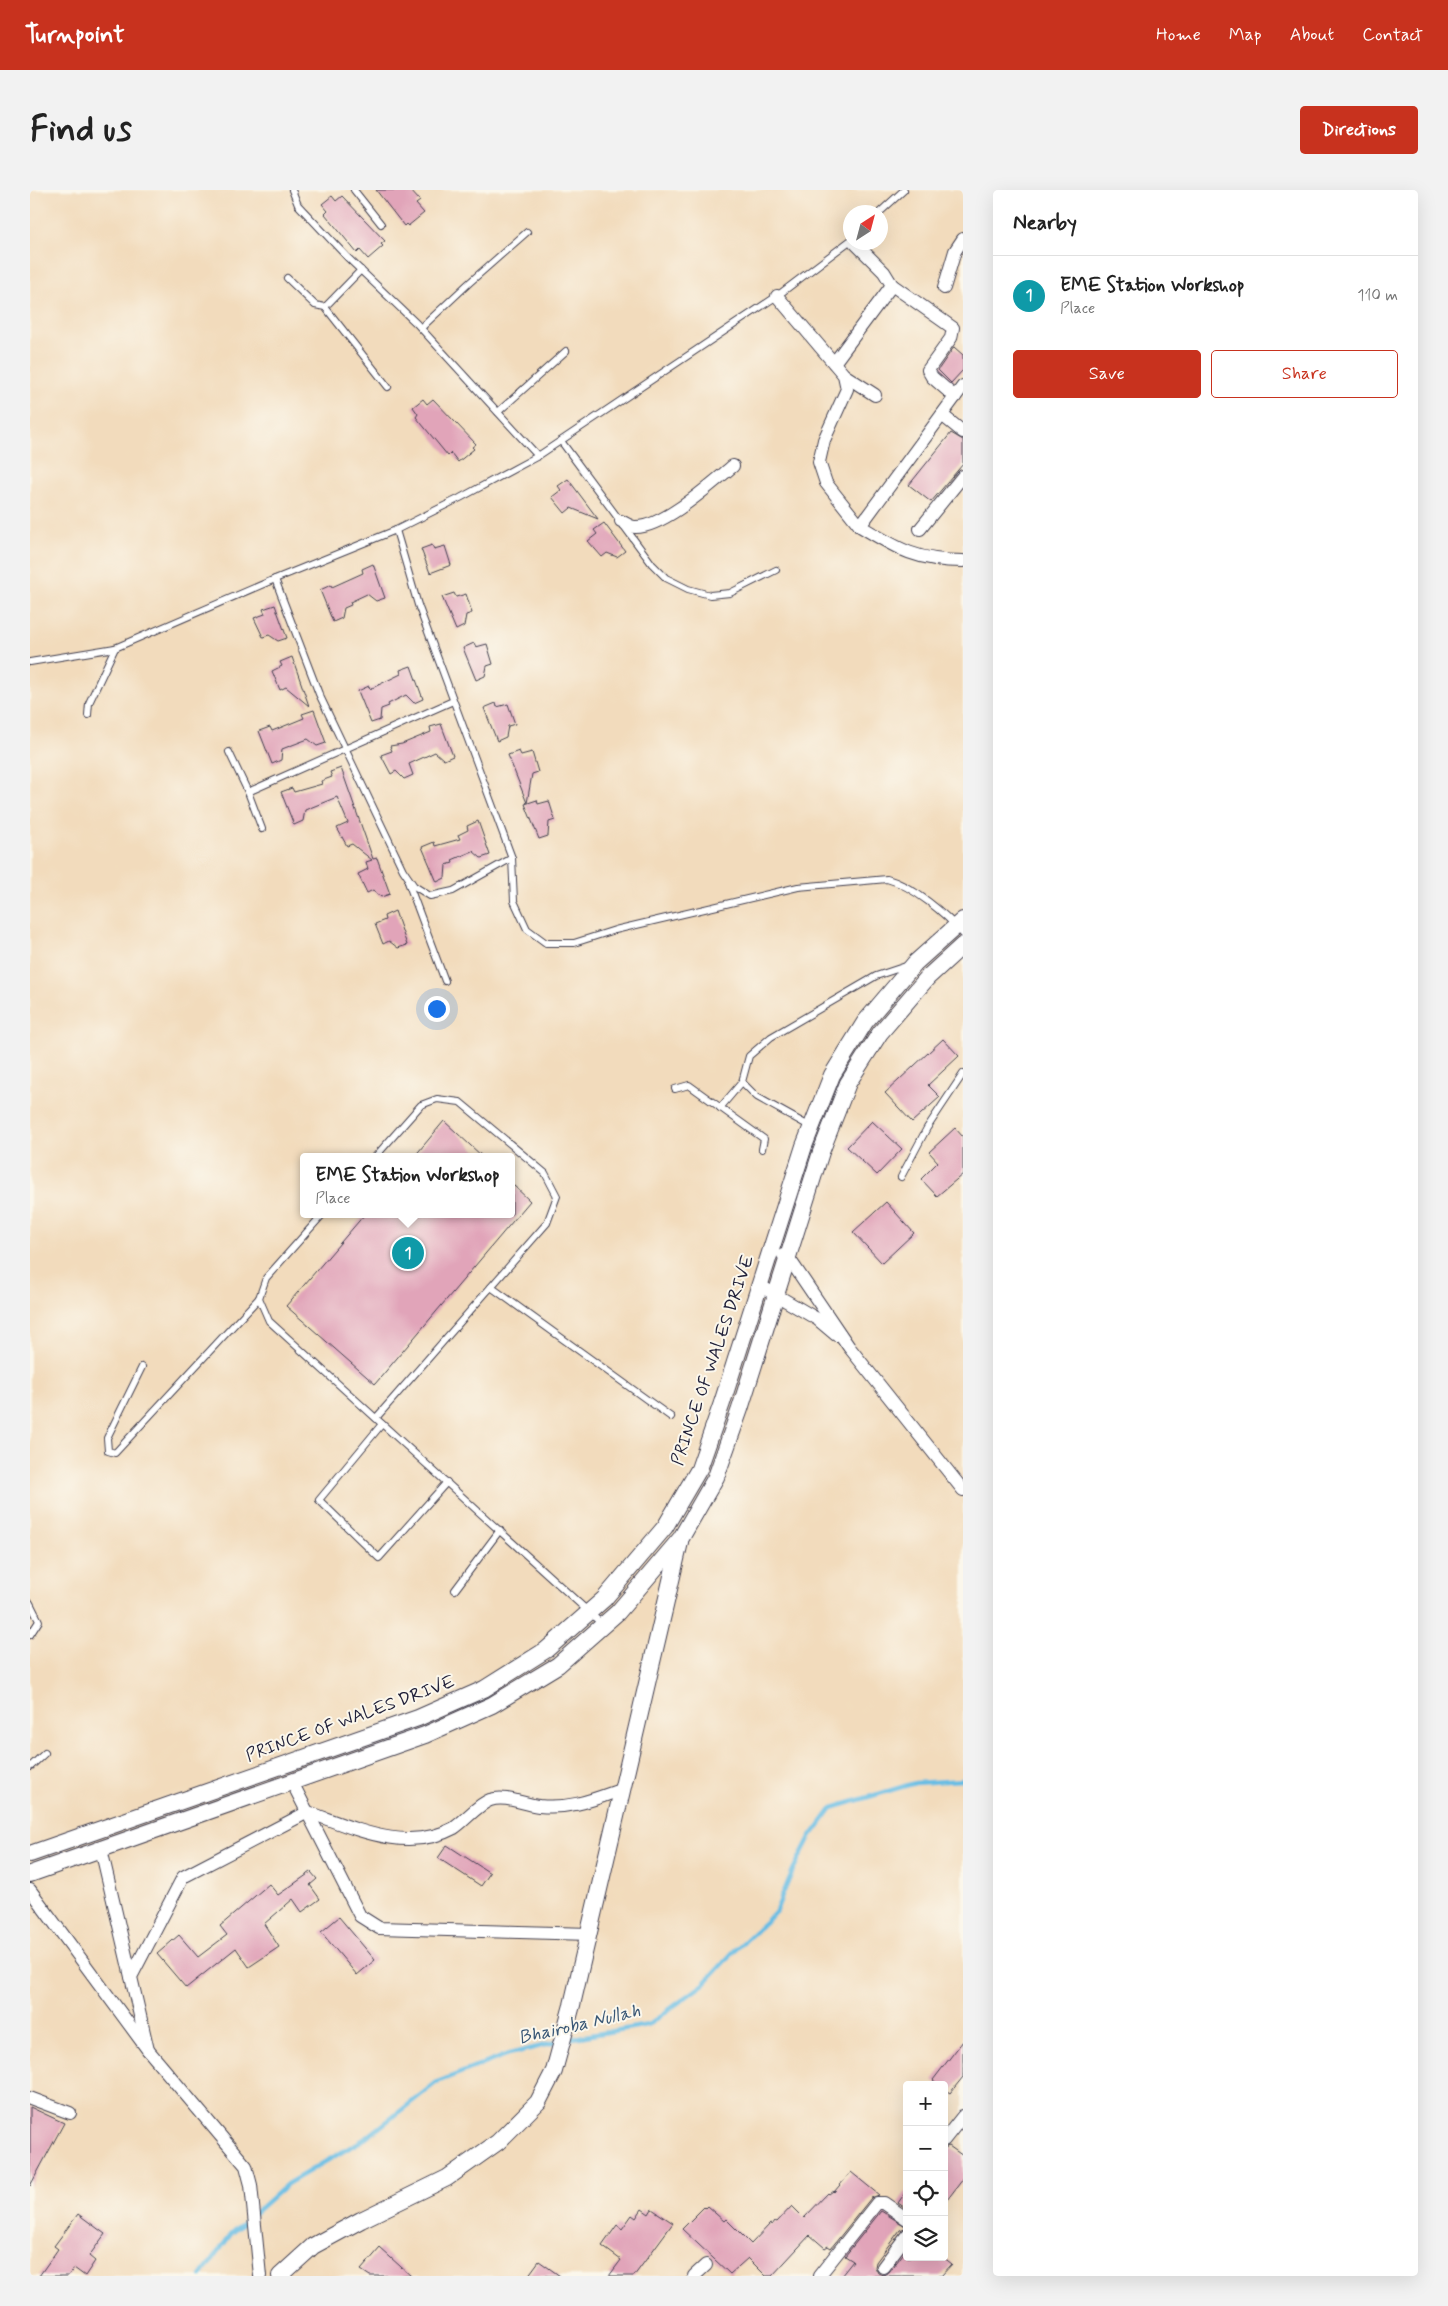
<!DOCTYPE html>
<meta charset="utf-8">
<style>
body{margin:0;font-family:Mynerve,sans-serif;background:#f2f2f2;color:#222}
.controls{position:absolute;right:15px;bottom:15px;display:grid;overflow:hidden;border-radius:5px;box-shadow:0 5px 20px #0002}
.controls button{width:45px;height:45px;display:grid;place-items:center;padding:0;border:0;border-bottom:1px solid #e0e0e0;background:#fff;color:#222;font:25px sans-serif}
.compass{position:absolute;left:813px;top:15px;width:45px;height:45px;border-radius:50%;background:#fff;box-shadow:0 5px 20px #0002;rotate:36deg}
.you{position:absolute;left:406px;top:818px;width:18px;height:18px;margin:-12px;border:4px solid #fff;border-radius:50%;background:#1a73e8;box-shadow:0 0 0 8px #1a73e833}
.badge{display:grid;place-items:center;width:32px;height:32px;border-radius:50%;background:#c8321e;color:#fff;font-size:16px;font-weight:700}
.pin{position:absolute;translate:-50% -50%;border:2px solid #fff;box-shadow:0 1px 5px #0006}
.popup{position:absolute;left:270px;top:963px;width:215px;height:65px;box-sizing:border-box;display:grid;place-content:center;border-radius:5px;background:#fff;filter:drop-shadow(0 1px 4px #0005);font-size:16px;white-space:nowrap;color:#767676}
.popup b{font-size:19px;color:#222}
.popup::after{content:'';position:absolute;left:50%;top:100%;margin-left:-10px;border:10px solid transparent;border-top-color:#fff}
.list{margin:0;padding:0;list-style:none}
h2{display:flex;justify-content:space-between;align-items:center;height:65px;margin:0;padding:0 20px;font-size:21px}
h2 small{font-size:16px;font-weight:400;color:#767676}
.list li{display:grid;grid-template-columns:32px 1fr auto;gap:15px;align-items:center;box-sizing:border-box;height:80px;padding:0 20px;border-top:1px solid #e0e0e0}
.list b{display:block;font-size:19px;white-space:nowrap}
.list p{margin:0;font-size:16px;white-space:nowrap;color:#767676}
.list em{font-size:16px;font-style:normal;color:#767676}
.actions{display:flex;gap:10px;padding:15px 20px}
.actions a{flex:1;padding:11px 0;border:1px solid #c8321e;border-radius:5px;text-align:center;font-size:18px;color:#c8321e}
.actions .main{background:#c8321e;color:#fff}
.icon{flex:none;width:28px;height:28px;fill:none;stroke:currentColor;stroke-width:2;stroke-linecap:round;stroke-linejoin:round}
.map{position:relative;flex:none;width:933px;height:2086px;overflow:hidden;border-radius:5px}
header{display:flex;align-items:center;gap:30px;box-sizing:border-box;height:70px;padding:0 25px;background:#c8321e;color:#fff}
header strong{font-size:24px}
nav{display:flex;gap:28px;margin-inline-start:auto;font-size:18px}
.intro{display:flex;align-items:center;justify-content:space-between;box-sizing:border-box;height:120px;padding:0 30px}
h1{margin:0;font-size:35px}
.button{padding:12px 22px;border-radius:5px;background:#c8321e;color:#fff;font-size:18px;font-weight:700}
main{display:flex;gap:30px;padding:0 30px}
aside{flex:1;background:#fff;border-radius:5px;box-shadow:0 5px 20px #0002}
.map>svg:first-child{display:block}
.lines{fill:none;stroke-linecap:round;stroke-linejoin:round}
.stream{stroke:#68bde4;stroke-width:4.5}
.building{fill:#e1a4b9}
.lane-casing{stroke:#413e4e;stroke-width:8}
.street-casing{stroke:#413e4e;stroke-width:14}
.secondary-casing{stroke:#413e4e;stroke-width:18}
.lane{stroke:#fff;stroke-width:6}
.street{stroke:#fff;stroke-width:12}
.secondary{stroke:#fff;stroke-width:16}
.labels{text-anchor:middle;stroke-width:4;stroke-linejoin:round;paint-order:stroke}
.street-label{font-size:18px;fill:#22223b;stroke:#fbf7ec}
.water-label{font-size:19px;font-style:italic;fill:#3a5876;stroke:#fbf7ec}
</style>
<header>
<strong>Turnpoint</strong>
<nav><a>Home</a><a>Map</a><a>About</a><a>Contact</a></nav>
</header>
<div class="intro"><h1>Find us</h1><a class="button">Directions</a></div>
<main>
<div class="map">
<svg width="933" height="2086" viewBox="0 0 933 2086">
<rect width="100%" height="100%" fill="#fbf7ec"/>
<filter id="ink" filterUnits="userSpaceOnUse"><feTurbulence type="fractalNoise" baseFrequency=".02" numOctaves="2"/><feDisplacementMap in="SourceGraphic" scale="10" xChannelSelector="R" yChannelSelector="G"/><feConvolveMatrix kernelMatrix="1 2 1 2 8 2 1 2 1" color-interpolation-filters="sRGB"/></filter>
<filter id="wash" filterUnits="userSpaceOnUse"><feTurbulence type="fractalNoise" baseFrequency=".0096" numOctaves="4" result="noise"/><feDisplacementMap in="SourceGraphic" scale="20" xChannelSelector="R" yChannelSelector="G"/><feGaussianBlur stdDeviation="1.12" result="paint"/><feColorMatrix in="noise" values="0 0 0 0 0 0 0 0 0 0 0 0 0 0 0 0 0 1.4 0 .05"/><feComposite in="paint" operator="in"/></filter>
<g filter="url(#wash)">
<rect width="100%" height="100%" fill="#f2dbbc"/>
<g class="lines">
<g class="stream">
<path d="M538 1849 618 1835 674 1794 704 1761 745 1723 763 1680 779 1649 802 1618 885 1593 933 1590"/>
<path d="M171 2086 201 2044 257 1994 336 1948 407 1892 479 1864 528 1852"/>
</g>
</g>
<g id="blocks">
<g class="building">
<path d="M346 0H380L390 11 386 14 394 23 378 36 376 34 374 36Z"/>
<path d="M302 6 306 11 312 6 355 51 351 54 353 56 338 69 330 60 327 63 295 24 298 21 292 14Z"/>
<path d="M924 157 933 165V180L921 193 908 180Z"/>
<path d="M393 209 397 214 403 209 446 254 442 257 444 259 428 272 421 263 418 266 386 227 388 224 383 217Z"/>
<path d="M921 243 933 250V274L901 312 879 295Z"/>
<path d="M538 289 568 329 541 318 535 323 522 307 531 300 528 296Z"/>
<path d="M574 333 595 361 587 367 577 363 572 367 558 351 567 344 564 340Z"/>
<path d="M402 355 404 359 415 356 421 375 400 383 391 359Z"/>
<path d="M343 374 355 408 346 411 337 404 320 412 321 415 314 418 312 428 303 432 290 400 301 395 302 397 333 383 332 379Z"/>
<path d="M424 403 426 407 436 404 442 423 436 425 434 436 426 440 412 407Z"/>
<path d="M245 415 257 448 248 451 239 445 233 447 224 428 235 424 233 419Z"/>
<path d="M444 453 446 457 457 454 463 474 457 476 455 486 446 490 433 458Z"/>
<path d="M262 467 269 487 279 516 256 497 250 500 242 481 252 476 250 472Z"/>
<path d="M381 476 393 509 384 513 376 505 358 514 359 516 351 519 350 530 341 533 328 501 339 496 340 499 371 484 370 480Z"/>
<path d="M466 513 467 517 478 514 485 534 478 536 476 547 467 551 454 518Z"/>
<path d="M284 520 296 553 287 556 278 549 252 559 251 570 242 574 229 541 240 537 242 541 252 537 274 528 272 524Z"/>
<path d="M411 534 423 566 414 570 405 562 379 574 383 585 374 589 366 581 361 584 351 565 362 561 360 556 372 554 401 542 400 537Z"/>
<path d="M489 561 491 565 502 562 508 582 502 584 497 613 478 565Z"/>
<path d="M311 578 343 669 347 668 360 704 351 707 343 700 337 703 328 684 338 679 336 672 342 670 322 654 317 656 307 638 318 633 307 607 275 620 273 631 264 635 251 602 262 598 264 602 292 594 291 591 302 587 300 582Z"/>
<path d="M507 610 508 614 519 611 525 630 519 632 518 646 509 649 495 614Z"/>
<path d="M448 631 460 665 451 668 443 661 422 670 423 673 416 675 415 688 407 692 392 657 404 652 405 656 430 649 428 645 438 640 437 636Z"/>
<path d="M365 721 377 755 368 758 359 751 353 754 345 734 355 730 354 726Z"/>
<path d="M913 849 929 866 898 895 910 907 882 932 855 903Z"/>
<path d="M414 931 453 967H384Z"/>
<path d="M842 931 872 959 847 985 817 957Z"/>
<path d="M925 938 933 947V984L907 1006 891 989 908 972 899 962Z"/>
<path d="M482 994 500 1011 345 1194 256 1116 335 1024H482Z"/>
<path d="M856 1012 884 1043 852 1073 823 1042Z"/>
<path d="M417 1655 460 1683 451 1696 408 1668Z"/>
<path d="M281 1682 287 1689 280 1695 290 1709 272 1722 263 1709 234 1734 249 1757 219 1777 206 1758 156 1798 127 1764 149 1745 168 1767 197 1745 190 1736 239 1694 248 1705Z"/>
<path d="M309 1727 345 1770 327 1785 291 1742Z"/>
<path d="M933 1851V1887L920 1903 914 1899V1895H909L903 1890Z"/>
<path d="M0 1917 34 1933 0 1996Z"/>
<path d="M919 1956 933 1966V1989L914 2014V1958Z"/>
<path d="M821 1982 849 2005 841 2008 801 2058 798 2056 795 2058 780 2045 742 2086H736L718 2068 700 2084 652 2039 674 2017 675 2018 677 2016 694 2031 696 2029 721 2054 740 2034 742 2035 745 2031 747 2032 762 2016 774 2028 798 2003 799 2004 803 2001 804 2002Z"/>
<path d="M877 2000V2019L868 2013Z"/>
<path d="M612 2019 619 2024 622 2019 643 2033 604 2086H579L591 2070 572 2056 587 2035 592 2039 602 2025 606 2028Z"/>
<path d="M851 2021 877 2037 870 2040 846 2072 845 2077 848 2083 853 2085 859 2082 877 2059V2067H913L922 2074 911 2086H811L823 2071 815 2066Z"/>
<path d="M48 2024 75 2044 59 2066 65 2071 55 2086 44 2078 38 2086H9L28 2059 24 2056Z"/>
<path d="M350 2058 381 2086H340L331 2080Z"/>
<path d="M509 2071 530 2086H498Z"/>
</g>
</g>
</g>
<g filter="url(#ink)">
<use href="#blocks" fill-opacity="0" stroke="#413e4e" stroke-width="1"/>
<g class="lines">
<defs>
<g id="lane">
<path d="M262 0 268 15 317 67 387 134 508 266"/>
<path d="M324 0 351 34"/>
<path d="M850 22 874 0"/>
<path d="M257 88 285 115 295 117 331 80"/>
<path d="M295 117 358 197"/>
<path d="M391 138 439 93 497 42"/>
<path d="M468 222 536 161"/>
<path d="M531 251 622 374 636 388 658 399 680 405 700 403 746 380"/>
<path d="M366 340 388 415 482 668 484 711 497 739 516 753H544L585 740 768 697 857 689C883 696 916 724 933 744"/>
<path d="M245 389 289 504 373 680 384 696 400 706 423 701 482 668"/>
<path d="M0 472 85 458 245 389 366 340 430 308 508 266 747 106 821 50"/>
<path d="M58 525 59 513 85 458"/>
<path d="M199 562 218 602 232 639"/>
<path d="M218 602 423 511"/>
<path d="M378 692 415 791"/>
<path d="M645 899 659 895 734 949 732 959"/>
<path d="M690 918 712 892"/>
<path d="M781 937 727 907 712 892 719 866 741 847 846 786 876 776"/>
<path d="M345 967 391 915 407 909 430 912 515 983 527 1006 517 1033 346 1228"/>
<path d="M871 987 897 938 933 884"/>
<path d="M461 1097 641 1227"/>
<path d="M229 1108 239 1131 572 1434"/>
<path d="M112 1177 77 1248 78 1261 85 1263 229 1108 236 1088 293 1024"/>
<path d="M352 1234 289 1310 349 1368 417 1292"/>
<path d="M425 1400 470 1340"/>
<path d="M0 1413 9 1431 0 1445"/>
<path d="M0 1577 15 1563"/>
</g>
<g id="street">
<path d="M862 95 923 138 921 148 898 180 902 187 925 207"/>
<path d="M914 98 925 61 933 49"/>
<path d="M747 106 814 185 817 199 794 250 789 272 796 293 830 336"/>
<path d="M804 173 862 95 854 82 824 52"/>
<path d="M814 185 845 205"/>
<path d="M933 196 830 336C868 359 887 371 933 371"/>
<path d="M912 225 933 242"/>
<path d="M591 331C595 333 601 337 605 337 633 338 681 294 703 276"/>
<path d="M890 339 933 286"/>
<path d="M753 1065 758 1067 819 1157 933 1300"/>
<path d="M729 1095 787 1129 806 1145"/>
<path d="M262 1592 330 1726 349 1738 560 1744"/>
<path d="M71 1659 101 1787"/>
<path d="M0 1700 118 1860 216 1976 221 1995 230 2086"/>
<path d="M118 1860 101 1787 153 1687 278 1622C324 1638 376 1664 424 1638 435 1631 448 1614 460 1610 476 1605 493 1614 509 1616 542 1619 562 1610 593 1599"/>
<path d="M0 1908 40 1923"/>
<path d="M914 1950 933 1926"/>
<path d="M853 2077 877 2045"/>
<path d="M664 2086 676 2075"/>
<path d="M789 2086 847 2013H854L877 2029"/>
</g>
<g id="secondary">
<path d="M0 1664 388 1528 454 1499 516 1460 574 1409 635 1337 669 1279 692 1213 774 956 802 885 835 832 885 773 933 730"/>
<path d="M0 1684 395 1545 462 1515 528 1475 588 1422 651 1348 686 1287 710 1219 791 962 818 893 850 843 898 787 933 755"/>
<path d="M250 2086 283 2056 331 2030 417 1988 468 1952 508 1912 524 1881 542 1815 650 1352"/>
</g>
</defs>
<use href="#lane" class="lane-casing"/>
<use href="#street" class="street-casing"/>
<use href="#secondary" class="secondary-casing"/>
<use href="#lane" class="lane"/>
<use href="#street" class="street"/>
<use href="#secondary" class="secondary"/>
</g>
</g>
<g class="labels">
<g class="street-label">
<text transform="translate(682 1170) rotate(-71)" y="6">PRINCE OF WALES DRIVE</text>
<text transform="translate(320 1528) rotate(-20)" y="6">PRINCE OF WALES DRIVE</text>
</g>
<g class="water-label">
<text transform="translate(549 1833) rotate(-13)" y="7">Bhairoba Nullah</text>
</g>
</g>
</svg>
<div class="controls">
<button>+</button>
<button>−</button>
<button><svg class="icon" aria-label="locate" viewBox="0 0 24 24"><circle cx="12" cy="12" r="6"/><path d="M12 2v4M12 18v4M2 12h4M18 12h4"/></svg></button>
<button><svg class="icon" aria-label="layers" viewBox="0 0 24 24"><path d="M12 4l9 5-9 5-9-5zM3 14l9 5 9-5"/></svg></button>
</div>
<svg class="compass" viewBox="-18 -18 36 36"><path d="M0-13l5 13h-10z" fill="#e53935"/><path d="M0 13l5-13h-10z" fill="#767676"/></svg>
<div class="you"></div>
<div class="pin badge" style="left:378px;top:1063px;background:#0f9aa8">1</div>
<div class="popup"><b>EME Station Workshop</b>Place</div>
</div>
<aside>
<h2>Nearby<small></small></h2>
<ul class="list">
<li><span class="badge" style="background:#0f9aa8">1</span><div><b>EME Station Workshop</b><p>Place</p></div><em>110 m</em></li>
</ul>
<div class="actions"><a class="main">Save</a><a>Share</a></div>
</aside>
</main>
